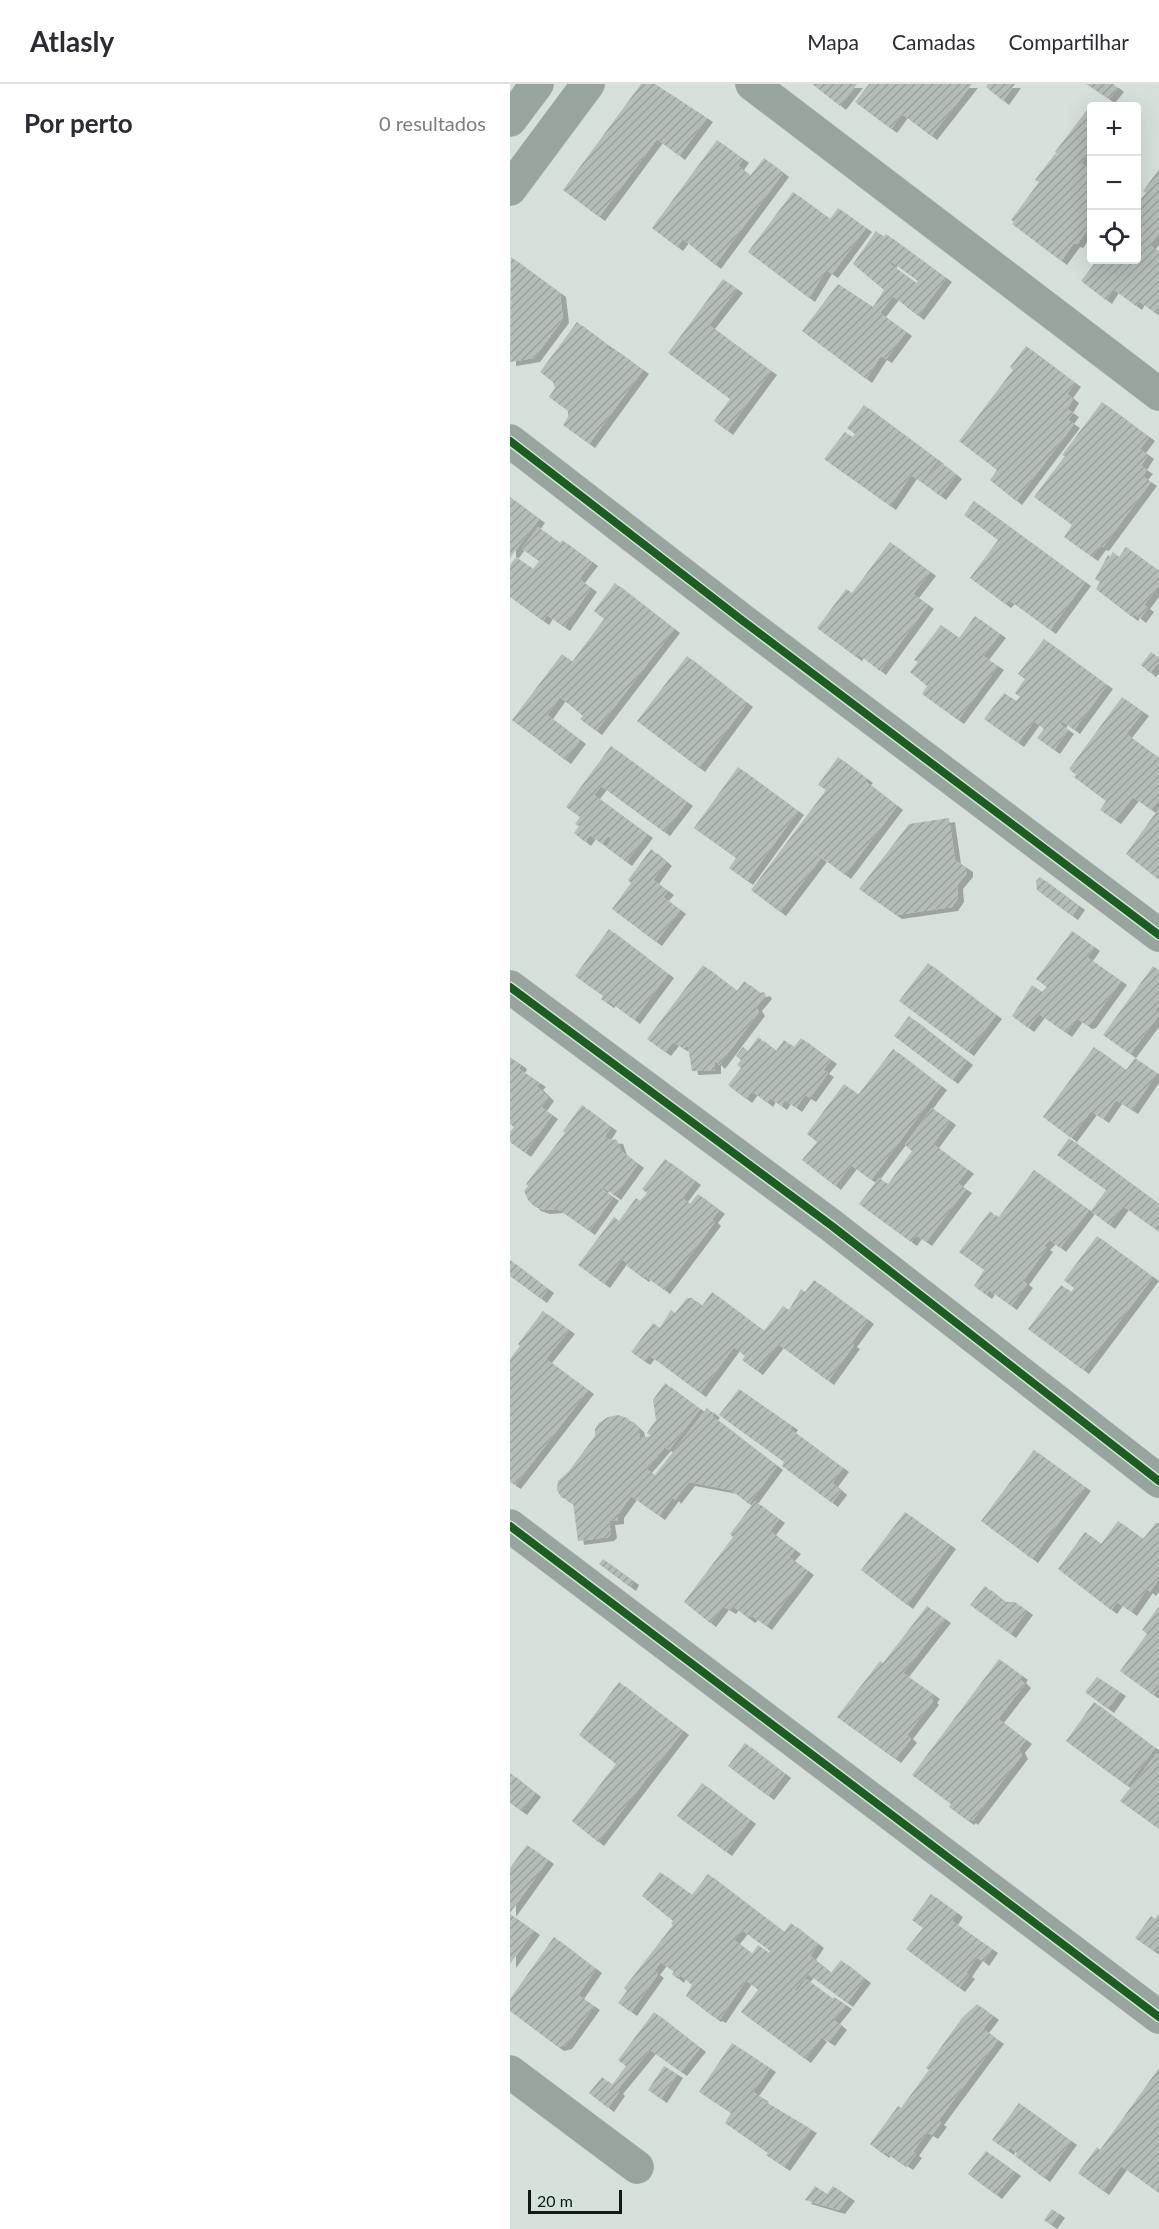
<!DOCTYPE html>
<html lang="pt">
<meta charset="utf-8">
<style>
body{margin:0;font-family:Lato,sans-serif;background:#f7f7f7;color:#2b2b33}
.controls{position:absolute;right:18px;top:18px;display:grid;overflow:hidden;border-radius:6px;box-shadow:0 6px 24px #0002}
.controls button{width:54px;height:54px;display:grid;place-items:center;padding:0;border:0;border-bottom:2px solid #e1e1e2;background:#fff;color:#2b2b33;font:30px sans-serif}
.scale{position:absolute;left:18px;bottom:15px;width:94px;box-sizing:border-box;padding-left:6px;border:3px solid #121915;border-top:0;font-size:16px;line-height:21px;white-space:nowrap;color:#121915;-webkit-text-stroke:4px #d1e5d9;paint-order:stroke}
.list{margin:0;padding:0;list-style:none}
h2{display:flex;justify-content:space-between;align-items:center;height:78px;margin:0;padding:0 24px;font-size:26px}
h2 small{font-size:20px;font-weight:400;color:#7c7c81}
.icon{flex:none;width:33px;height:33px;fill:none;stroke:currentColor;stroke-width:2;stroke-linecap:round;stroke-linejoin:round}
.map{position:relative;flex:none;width:649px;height:2145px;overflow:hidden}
header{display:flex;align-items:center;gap:36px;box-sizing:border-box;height:84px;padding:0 30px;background:#fff;border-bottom:2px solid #e1e1e2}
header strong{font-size:28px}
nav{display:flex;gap:33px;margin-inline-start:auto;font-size:21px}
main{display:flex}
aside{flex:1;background:#fff}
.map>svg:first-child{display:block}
.building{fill:url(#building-hatch);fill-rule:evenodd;filter:url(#shadow)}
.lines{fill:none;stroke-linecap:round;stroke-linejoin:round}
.minor-casing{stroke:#b4bbb7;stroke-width:34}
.minor{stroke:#98a59e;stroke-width:33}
.cycleway-casing{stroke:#d1e5d9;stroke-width:11}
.cycleway{stroke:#1b5e20;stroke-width:8}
</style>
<header>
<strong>Atlasly</strong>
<nav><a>Mapa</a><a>Camadas</a><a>Compartilhar</a></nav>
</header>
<main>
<aside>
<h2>Por perto<small>0 resultados</small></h2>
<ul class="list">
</ul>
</aside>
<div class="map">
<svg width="649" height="2145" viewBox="0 0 649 2145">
<defs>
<pattern id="building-hatch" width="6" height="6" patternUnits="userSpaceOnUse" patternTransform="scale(1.5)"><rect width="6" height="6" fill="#b4bdb8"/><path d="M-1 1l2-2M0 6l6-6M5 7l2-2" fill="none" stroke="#9aa29d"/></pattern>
<filter id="shadow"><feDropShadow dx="6" dy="4" stdDeviation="0" flood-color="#0004"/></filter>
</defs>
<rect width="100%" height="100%" fill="#d6e0da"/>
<g class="building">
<path d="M131 0H145L197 34 169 72 147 55 89 133 53 106Z"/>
<path d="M302 0H347L330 22Z"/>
<path d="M359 0H462L421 52 392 30 381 45 345 18Z"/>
<path d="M478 0H505L493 17 476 3Z"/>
<path d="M576 0H603L608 4 599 15Z"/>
<path d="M583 18 589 22H582V65L571 79 579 85 582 98V140L567 160 564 159 551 177 502 140 504 138 501 136 529 98 525 96 545 70 548 72 545 68Z"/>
<path d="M207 56 233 75 228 82 240 92 254 74 273 89 205 181 173 155 167 163 142 144Z"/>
<path d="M649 85V149L640 161 649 168V224L645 229 629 217 626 222 603 205 596 216 571 197 587 176H626V121L636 109 633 107Z"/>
<path d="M283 108 320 135 328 124 356 144 322 190 316 186 299 214 238 168Z"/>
<path d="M366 147 374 153 376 150 436 194 408 232 383 212 370 229 396 248 376 275 371 272 356 295 292 247 328 200 363 223 374 206 343 180ZM382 178 408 197 406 199 380 180Z"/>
<path d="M1 173 50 209 53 235 24 274 0 278Z"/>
<path d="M213 195 227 205 199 241 261 287 217 347 204 337 220 315 158 269Z"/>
<path d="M67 238 99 262 97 264 101 267 103 264 133 286 79 360 53 341 58 333V327L39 313 45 304 43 298 30 288Z"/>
<path d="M516 262 565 299 557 310 563 315 557 325 563 329 558 336 564 340 506 417 480 396 487 386 449 357 503 286 500 283Z"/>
<path d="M592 318 639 353 630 365 638 371 631 382 637 386 632 392 641 398 593 463 590 462 582 473 554 453 562 441 524 413 555 372 552 371Z"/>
<path d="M354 321 428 376 411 398 401 391 380 422 314 375 335 348 342 353 345 350 337 344Z"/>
<path d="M430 378 446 391 430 412 413 399Z"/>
<path d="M0 413 29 435 0 474Z"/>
<path d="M464 417 575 498 540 546 499 516 495 520 460 494 488 456 454 431Z"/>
<path d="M28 443 50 459 52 456 82 478 69 495 81 504 54 543 37 531 33 537 0 513V481L6 473 23 485 29 477 12 465Z"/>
<path d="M380 458 420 488 403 510 418 521 370 587 348 570 346 573 307 544 336 505 342 509Z"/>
<path d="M616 463 649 487V501L634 521 638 524 630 535 624 530 622 533 586 505 590 498 585 495 598 471 600 473 603 468 609 473Z"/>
<path d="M105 499 164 545 86 647 70 635 73 632 50 613 37 631 70 656 55 676 2 636 52 570 62 578 94 535 84 527Z"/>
<path d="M465 532 490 550 473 572 488 582 448 636 412 610 417 602 400 588 408 578 404 576 431 541 449 554Z"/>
<path d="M534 555 597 601 564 646 552 637 550 640 558 646 544 666 527 654 534 645 524 637 508 659 474 635 494 609 506 617 510 613 505 609 515 595 508 590Z"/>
<path d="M641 568 649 574V578L640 589 631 581Z"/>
<path d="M177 572 237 619 189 684 127 637Z"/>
<path d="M612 613 633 628 616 650 649 674V716L641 726 623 713 605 736 590 726 596 717 564 693 566 691 559 685Z"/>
<path d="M101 662 177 718 154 748 91 702 84 711 137 750 116 778 96 763 102 755 98 752 92 760 80 751 75 758 64 749 69 742 65 740 70 733 56 723Z"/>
<path d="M328 673 357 695 355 697 387 722 335 791 287 755 311 774 270 828 241 806 316 706 308 701Z"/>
<path d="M228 683 288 727 237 797 219 784 226 774 184 744Z"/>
<path d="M649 724V796L616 770Z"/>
<path d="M439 734 445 776 457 784V789L447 801 448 814 442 823 386 831 349 805 399 740Z"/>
<path d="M141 765 156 778 143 796 158 807 153 813 170 826 146 858 102 825 121 799 118 796Z"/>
<path d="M530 793 569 822 562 832 527 806 526 797Z"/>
<path d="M99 845 158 890 124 936 100 918 98 920 91 915 93 912 65 892Z"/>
<path d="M562 847 584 863 577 873 611 897 580 940 576 941 567 934 556 949 529 930 518 944 502 932 522 901 532 908 537 903 526 895Z"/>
<path d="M418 879 486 931 458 968 389 917Z"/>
<path d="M193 881 227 907 234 897 250 909 254 908 256 911 246 923 249 928 209 981 205 977V986L182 987 178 962 173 964 163 958 155 968 137 955Z"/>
<path d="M643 882 649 886V921L645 926 649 931 620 970 593 951Z"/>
<path d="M399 932 457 977 442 996 384 952Z"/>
<path d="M248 953 266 967 274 956 284 963 291 954 321 976 313 986 318 989 300 1014 295 1011 286 1024 275 1016 271 1022 260 1014 257 1019 242 1007 236 1015 218 1001 231 984 227 981 231 976 226 972 233 963 238 967Z"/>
<path d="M584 963 616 986 625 974 647 989 622 1026 606 1016 593 1035 581 1027 561 1054 533 1033Z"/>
<path d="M383 965 431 1002 361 1096 341 1081 325 1102 292 1076 307 1058 297 1050 298 1048 334 1000 348 1011Z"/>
<path d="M0 973 11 981 9 985 30 999 27 1002 38 1013 31 1023 42 1031 15 1069 0 1058V1048L4 1043 0 1040Z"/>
<path d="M72 1021 101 1043 95 1052 97 1055 107 1056 111 1067 128 1080 105 1112 93 1103 92 1105 103 1113 79 1147 48 1125 34 1126 25 1123 18 1116 14 1107 18 1102 16 1100 55 1049 53 1047Z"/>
<path d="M422 1024 440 1037 423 1060 458 1086 447 1099 456 1105 416 1158 406 1151 401 1158 349 1120 369 1094 378 1100 389 1085 402 1067 395 1061Z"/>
<path d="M559 1054 649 1120V1148L613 1122 599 1141 581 1127 596 1106 547 1071Z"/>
<path d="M155 1075 185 1097 172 1114 180 1120 188 1110 209 1126 202 1135 205 1138 154 1206 135 1192 133 1194 117 1182 118 1180 112 1175 94 1200 68 1181 104 1133 109 1137 126 1114 130 1117 137 1109 132 1105Z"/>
<path d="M524 1086 579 1126 550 1164 540 1156 534 1162 537 1164 513 1197 517 1200 501 1222 479 1206 476 1211 464 1202 474 1186 449 1168 480 1127 488 1134Z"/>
<path d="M587 1152 643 1193 573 1286 518 1245 551 1201 561 1208 564 1204 554 1196Z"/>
<path d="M0 1176 38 1205 31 1215 0 1192Z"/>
<path d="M304 1196 358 1236 341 1259 344 1261 318 1297 268 1260 247 1287 232 1276 235 1272 224 1263 190 1309 139 1271 134 1277 121 1268 143 1239 150 1244 161 1226 165 1229 177 1214H182L192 1222 202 1208 254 1247 273 1222 279 1226 291 1205 295 1208Z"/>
<path d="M33 1227 59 1246 36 1275 78 1306 5 1401 0 1398V1275L10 1262 8 1260Z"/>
<path d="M155 1299 190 1325 159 1366 155 1363 136 1385 145 1391 197 1324 204 1330 202 1332 267 1382 239 1420 221 1406 179 1398 165 1416 163 1413 149 1432 121 1412 108 1430V1436L99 1437 101 1450 98 1453 68 1457 63 1419 51 1413 47 1406 48 1397 59 1387 85 1352V1345L89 1339 98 1333 108 1331 117 1334 128 1344 130 1354 141 1352 137 1349 146 1336 143 1316Z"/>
<path d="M229 1305 282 1342 280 1345 333 1384 322 1399 331 1407 322 1419 272 1382 274 1378 209 1331Z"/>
<path d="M524 1366 575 1403 522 1475 471 1437Z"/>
<path d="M245 1417 269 1435 260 1447 285 1466 279 1473 298 1487 256 1542 242 1532 239 1535 223 1522 220 1526 213 1522 200 1539 174 1518 223 1453 220 1450Z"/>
<path d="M395 1428 440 1461 397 1521 351 1486Z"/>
<path d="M608 1437 633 1455 646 1439H649V1495L640 1508 637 1505 621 1528 607 1518 601 1526 548 1485 575 1448 591 1460Z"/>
<path d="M93 1475 123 1497 120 1503 89 1480Z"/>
<path d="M475 1502 495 1518H505L517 1527 500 1550 460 1521Z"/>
<path d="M417 1522 435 1535 393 1589 424 1611 421 1615 423 1617 397 1651 401 1655 385 1675 327 1633 370 1577 373 1579Z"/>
<path d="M649 1522V1603L643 1611 610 1587 637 1550 632 1546Z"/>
<path d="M489 1575 512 1592 510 1595 515 1600 488 1635 516 1656 509 1665 512 1671 462 1737 460 1735 458 1737 439 1723 441 1720 402 1691Z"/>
<path d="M587 1593 610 1608 598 1625 575 1608Z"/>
<path d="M109 1598 173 1647 88 1758 62 1737 106 1680 69 1651Z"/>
<path d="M584 1618 645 1664 617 1702 556 1657Z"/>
<path d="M235 1659 275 1690 258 1712 218 1682Z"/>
<path d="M647 1669 649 1670V1745L610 1717Z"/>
<path d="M0 1689 25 1709 11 1727 0 1719Z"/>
<path d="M192 1699 240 1736 216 1768 167 1732Z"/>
<path d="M17 1761 38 1776 0 1829V1784Z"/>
<path d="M150 1788 182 1811 198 1790 274 1848 281 1839 308 1860 300 1872 321 1889 331 1876 355 1895 337 1919 298 1890 284 1906 287 1907 296 1895 323 1915 324 1913 336 1921 324 1936 331 1942 319 1958 308 1951 311 1954 295 1975 231 1928 248 1906 236 1896 210 1935 206 1933 205 1934 176 1912 182 1901 170 1891 168 1895 162 1890 164 1888 151 1878 144 1887 148 1890 121 1928 108 1919 117 1907 114 1904 163 1841 161 1839 163 1837 132 1812ZM232 1846 260 1867 259 1869 248 1861 242 1870 224 1856Z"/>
<path d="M421 1810 447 1829 442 1837 482 1865 473 1878 467 1873 456 1889 459 1891 449 1904 396 1865 413 1844 402 1836Z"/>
<path d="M649 1829V1867L646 1865 645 1868 625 1854 641 1832 645 1835Z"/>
<path d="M0 1830 24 1847 0 1880Z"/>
<path d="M44 1853 86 1885 68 1911 84 1922 56 1961 48 1963 0 1927V1915Z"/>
<path d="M467 1920 483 1932 473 1945 488 1956 428 2037 431 2039 422 2051 417 2048 403 2068 406 2070 397 2082 391 2078 390 2079 375 2068 373 2070 360 2060 388 2022 391 2024 419 1986 416 1984 452 1934Z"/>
<path d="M144 1928 190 1964 171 1988 140 1966 107 2006 109 2008 98 2024 79 2009 92 1993 102 2001 116 1982 108 1976Z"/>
<path d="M222 1959 260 1984 243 2008 253 2014 251 2015 301 2045 274 2083 256 2071 258 2069 215 2039 221 2029 189 2008Z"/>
<path d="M154 1982 167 1990 151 2015 138 2006Z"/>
<path d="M649 1984V2109L611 2082 593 2107 568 2089 587 2063 590 2066Z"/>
<path d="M509 2019 561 2057 534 2094 505 2072 507 2069 500 2063 498 2067 482 2056Z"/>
<path d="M476 2067 505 2088 486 2111 458 2090Z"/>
<path d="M305 2102 317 2110 323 2102 339 2113 329 2126 295 2116Z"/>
<path d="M542 2125 549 2130 541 2141 534 2136Z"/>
</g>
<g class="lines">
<defs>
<g id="minor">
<path d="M242 0 649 310"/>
<path d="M0 36 27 0"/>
<path d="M0 105 78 0"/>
<path d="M0 357 233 537 649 851"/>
<path d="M0 903 322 1142 649 1397"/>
<path d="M0 1442 649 1933"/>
<path d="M0 1988 127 2083"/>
</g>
</defs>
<use href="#minor" class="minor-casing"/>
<use href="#minor" class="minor"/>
<defs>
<g id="cycleway">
<path d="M0 357 233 537 649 851"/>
<path d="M0 903 322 1142 649 1397"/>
<path d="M0 1442 649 1933"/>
</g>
</defs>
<use href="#cycleway" class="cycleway-casing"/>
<use href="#cycleway" class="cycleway"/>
</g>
</svg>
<div class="controls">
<button>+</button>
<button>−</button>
<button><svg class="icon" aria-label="locate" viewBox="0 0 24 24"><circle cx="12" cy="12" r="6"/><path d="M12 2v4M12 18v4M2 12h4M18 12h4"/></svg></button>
</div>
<div class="scale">20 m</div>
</div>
</main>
